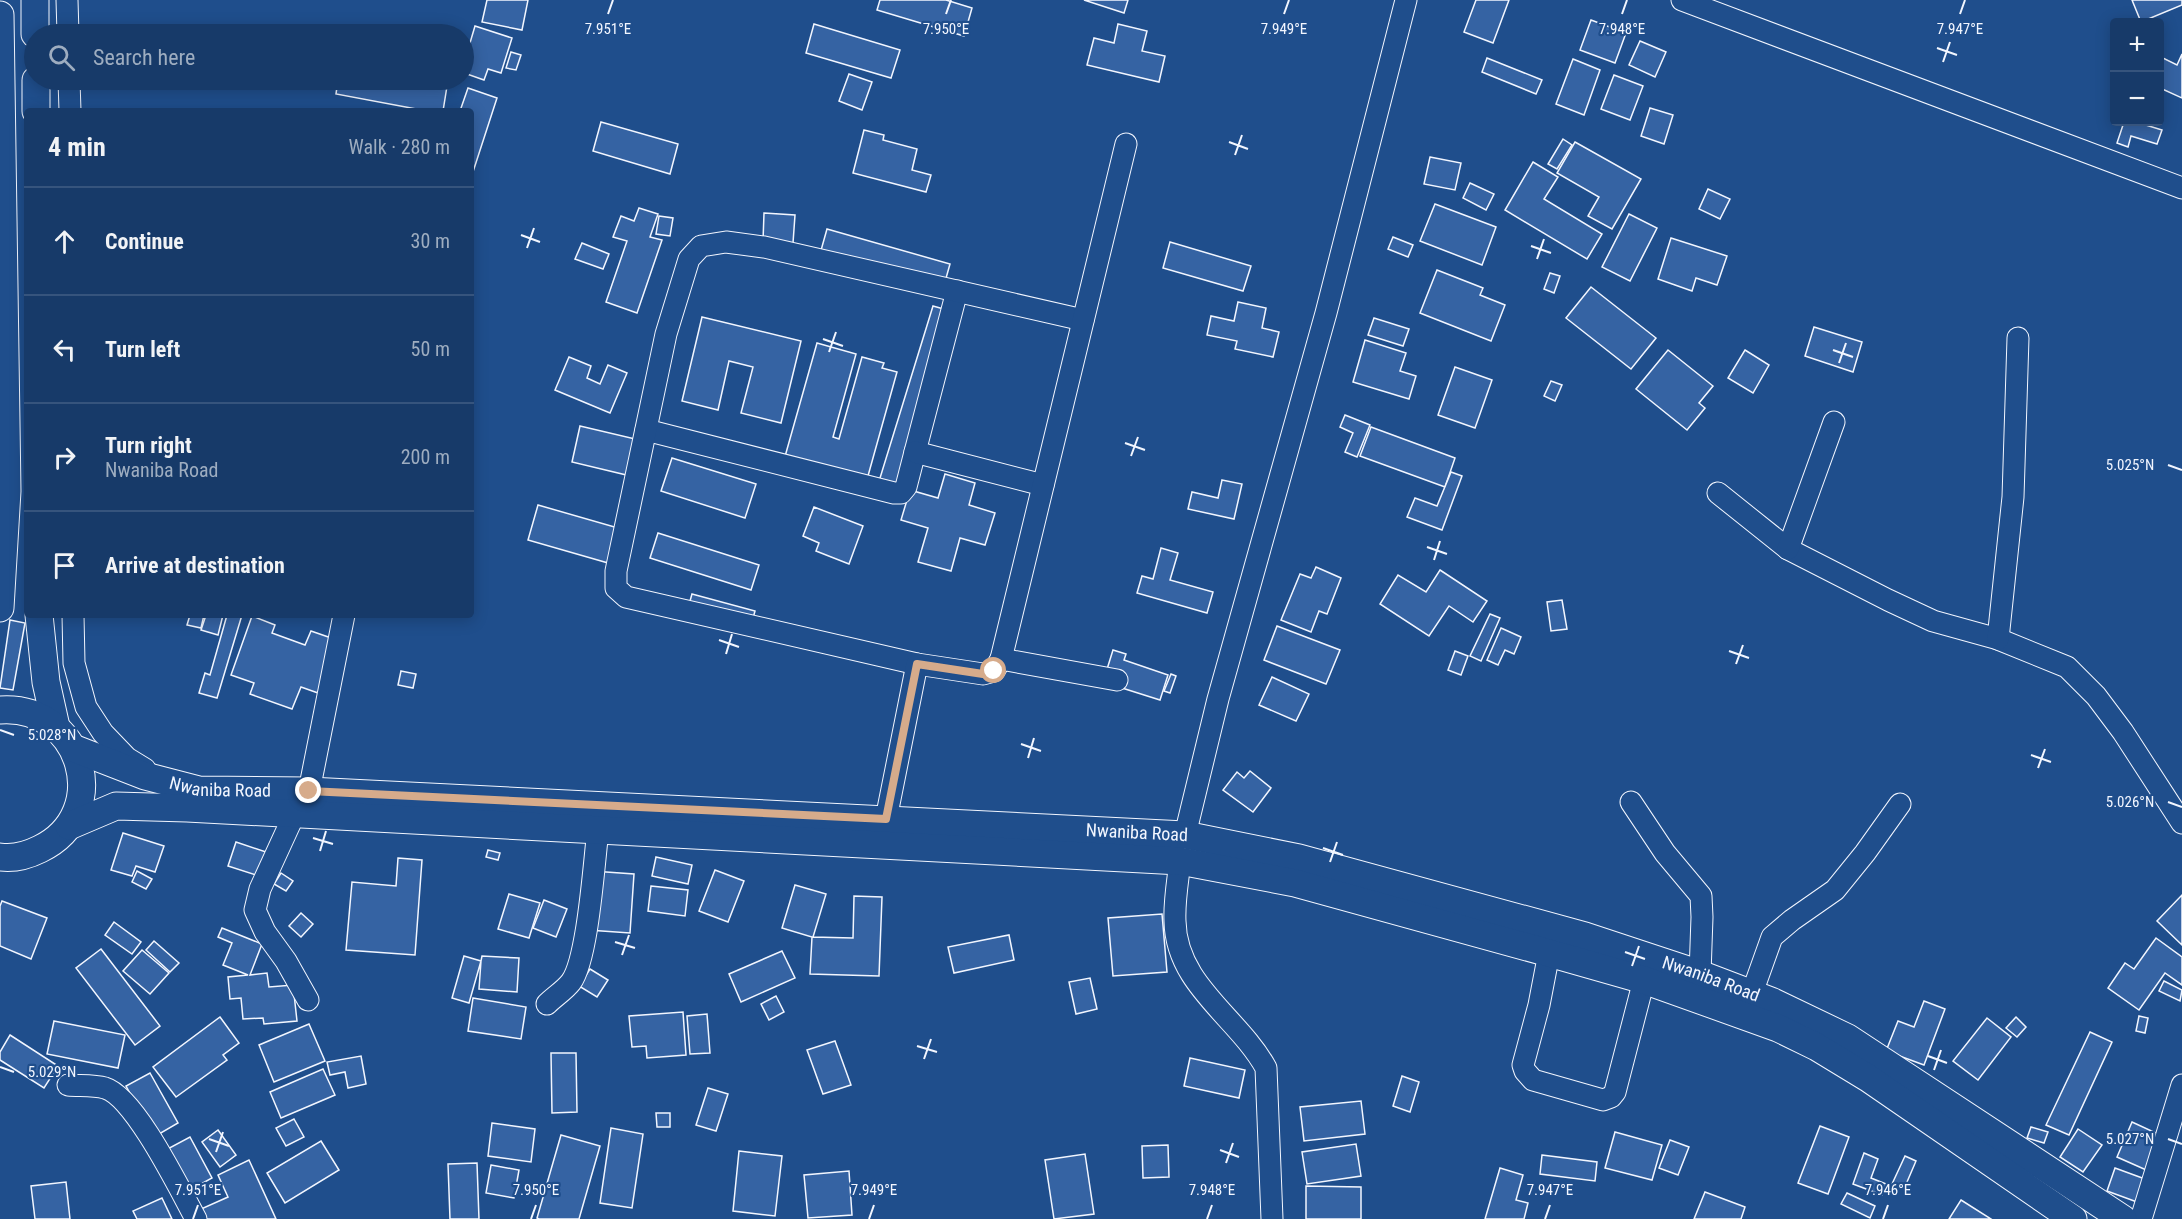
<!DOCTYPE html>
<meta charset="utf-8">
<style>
body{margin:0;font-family:"Roboto Condensed",sans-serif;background:#20416f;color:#f1f3f6}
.controls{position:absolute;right:18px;top:18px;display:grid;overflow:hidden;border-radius:6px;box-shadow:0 3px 15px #0003}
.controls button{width:54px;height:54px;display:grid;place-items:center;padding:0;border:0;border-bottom:2px solid #36547d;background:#173a69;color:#f1f3f6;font:30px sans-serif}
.stop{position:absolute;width:18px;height:18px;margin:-14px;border:4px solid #d6ab8b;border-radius:50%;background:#fff}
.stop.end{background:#d6ab8b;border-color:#fff;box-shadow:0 2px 6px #0008}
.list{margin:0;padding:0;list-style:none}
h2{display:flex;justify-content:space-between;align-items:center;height:78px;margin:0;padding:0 24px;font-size:26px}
h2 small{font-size:20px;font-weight:400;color:#9eadc0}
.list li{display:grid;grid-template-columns:39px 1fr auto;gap:18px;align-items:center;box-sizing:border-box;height:108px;padding:0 24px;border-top:2px solid #36547d}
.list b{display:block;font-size:22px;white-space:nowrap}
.list p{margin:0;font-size:20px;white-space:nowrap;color:#9eadc0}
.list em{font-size:20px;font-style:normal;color:#9eadc0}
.icon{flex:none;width:33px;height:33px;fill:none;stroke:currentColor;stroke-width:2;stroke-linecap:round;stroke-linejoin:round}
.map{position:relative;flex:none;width:2182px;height:1219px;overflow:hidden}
.search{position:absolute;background:#173a69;box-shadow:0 3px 15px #0003;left:24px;top:24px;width:450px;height:66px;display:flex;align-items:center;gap:15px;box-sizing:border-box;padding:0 21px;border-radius:33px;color:#9eadc0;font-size:22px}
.panel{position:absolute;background:#173a69;box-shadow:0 3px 15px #0003;left:24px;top:108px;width:450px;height:510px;border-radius:6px}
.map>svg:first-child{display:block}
.building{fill:#3563a3;stroke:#f2f6ff;stroke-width:1.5}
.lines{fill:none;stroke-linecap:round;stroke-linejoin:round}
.minor-casing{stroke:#f2f6ff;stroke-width:23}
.major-casing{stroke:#f2f6ff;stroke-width:29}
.minor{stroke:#1f4e8c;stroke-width:21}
.major{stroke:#1f4e8c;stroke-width:27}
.route{stroke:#d6ab8b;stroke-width:8}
.ticks{fill:none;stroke:#f2f6ff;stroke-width:2}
.labels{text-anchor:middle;stroke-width:4.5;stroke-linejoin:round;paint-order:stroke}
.street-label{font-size:18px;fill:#f2f6ff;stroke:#1f4e8c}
.ticks-label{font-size:15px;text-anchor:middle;fill:#f2f6ff;stroke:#1f4e8c;stroke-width:4.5;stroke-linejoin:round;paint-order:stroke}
</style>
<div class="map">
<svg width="2182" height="1219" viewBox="0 0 2182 1219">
<rect width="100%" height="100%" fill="#1f4e8c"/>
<g class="building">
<path d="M487 0H528L522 30 482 22Z"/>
<path d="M880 0H946L972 8 964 36 877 10Z"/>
<path d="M1084 0H1128L1124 13Z"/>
<path d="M1476 0H1509L1493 43 1464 32Z"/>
<path d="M2132 0H2182V5L2141 22Z"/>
<path d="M1591 20 1626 33 1615 63 1580 50Z"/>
<path d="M814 24 900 50 891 78 806 53Z"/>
<path d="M1118 24 1147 31 1142 51 1165 56 1159 82 1087 65 1094 38 1114 43Z"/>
<path d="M475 26 512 38 501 73 488 69 484 80 464 73V63Z"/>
<path d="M1640 41 1666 52 1655 77 1629 65Z"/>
<path d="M511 52 521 55 516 70 506 68Z"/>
<path d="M2182 54V98L2160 88V66L2163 58 2177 65Z"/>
<path d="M1487 58 1542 80 1536 94 1482 72Z"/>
<path d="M1573 59 1600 70 1584 115 1556 104Z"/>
<path d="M849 74 872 82 862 110 839 101Z"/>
<path d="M1614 75 1643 86 1630 120 1601 109Z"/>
<path d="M338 80H448L443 111H427L336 94Z"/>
<path d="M468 88 497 98 471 178V111H460Z"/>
<path d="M1650 108 1673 115 1664 144 1641 136Z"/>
<path d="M601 122 678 144 670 174 593 151Z"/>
<path d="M2124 122H2136L2162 130 2157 144 2131 136 2128 147 2117 143Z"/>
<path d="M864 130 884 135 883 140 917 149 912 170 931 175 926 192 853 173Z"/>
<path d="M1563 139 1572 145 1557 169 1548 164Z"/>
<path d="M1575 142 1641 179 1612 229 1588 216 1599 197 1557 173Z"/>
<path d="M1430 157 1461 163 1455 190 1424 184Z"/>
<path d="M1533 162 1558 177 1544 199 1602 234 1587 259 1505 210Z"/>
<path d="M1470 183 1494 194 1486 210 1463 198Z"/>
<path d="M1708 189 1730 199 1720 219 1699 209Z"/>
<path d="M1435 204 1496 227 1482 265 1420 241Z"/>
<path d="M639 208 658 214 650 237 662 240 637 313 606 302 627 241 613 237 621 216 634 221Z"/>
<path d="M764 213 795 215 793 243 763 241Z"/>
<path d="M1629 214 1657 228 1630 281 1602 267Z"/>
<path d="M659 216 673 218 670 236 656 234Z"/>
<path d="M827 229 950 264 941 296 818 261Z"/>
<path d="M1393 237 1413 245 1408 257 1388 249Z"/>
<path d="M1671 238 1727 256 1717 285 1696 278 1692 291 1658 279Z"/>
<path d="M1170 242 1251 266 1243 291 1163 268Z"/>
<path d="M582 243 609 254 603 269 575 259Z"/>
<path d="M1437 270 1483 288 1480 295 1505 305 1491 341 1420 313Z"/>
<path d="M1550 273 1560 276 1554 293 1544 289Z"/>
<path d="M1591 287 1656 338 1631 369 1566 318Z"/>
<path d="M1238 302 1266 308 1262 328 1279 332 1273 357 1235 349 1237 341 1207 335 1211 316 1234 321Z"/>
<path d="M933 306 958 313 901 499 876 491Z"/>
<path d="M702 317 801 341 781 423 741 413 753 367 729 361 718 410 682 401Z"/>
<path d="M1374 318 1409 329 1403 346 1368 335Z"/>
<path d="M1814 327 1862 342 1853 372 1805 356Z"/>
<path d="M1365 340 1406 353 1400 371 1416 376 1409 399 1353 382Z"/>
<path d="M817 343 856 354 833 437 839 439 862 357 884 363 882 368 897 372 866 483 784 460Z"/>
<path d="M1668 350 1713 386 1699 403 1705 408 1687 430 1636 389Z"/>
<path d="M1745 350 1769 365 1753 393 1728 378Z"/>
<path d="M569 357 591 366 587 378 600 384 608 365 627 373 610 413 555 390Z"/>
<path d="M1455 367 1492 380 1475 428 1438 415Z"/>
<path d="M1551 381 1562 385 1555 401 1544 396Z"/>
<path d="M1345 415 1370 425 1357 457 1345 452 1353 433 1340 427Z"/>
<path d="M580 426 648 442 639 478 572 462Z"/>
<path d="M1371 427 1455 458 1445 487 1360 456Z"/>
<path d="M672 458 756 484 745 518 661 491Z"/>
<path d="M1451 472 1462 476 1442 530 1407 517 1415 498 1437 506Z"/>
<path d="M945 474 975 483 969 505 995 513 985 545 960 538 951 571 918 562 928 528 901 520 910 490 938 498Z"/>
<path d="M1222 480 1242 484 1234 519 1188 509 1192 492 1218 498Z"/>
<path d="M538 505 632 532 622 567 528 540Z"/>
<path d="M814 507 863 526 849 564 816 551 819 543 803 536Z"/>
<path d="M658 533 759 565 751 590 650 558Z"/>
<path d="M1161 548 1178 553 1170 580 1213 592 1207 613 1137 593 1142 576 1153 579Z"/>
<path d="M1316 567 1341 578 1327 614 1319 611 1311 632 1281 620 1300 574 1311 578Z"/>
<path d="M1440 570 1487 601 1473 622 1449 606 1429 636 1380 604 1398 575 1426 592Z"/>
<path d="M692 594 755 611 749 633 686 615Z"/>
<path d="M1562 600 1567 629 1551 631 1547 602Z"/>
<path d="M1490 614 1500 618 1481 661 1470 656Z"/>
<path d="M190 615H204L201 628 187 625Z"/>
<path d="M206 615H223L218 635 201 630Z"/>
<path d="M227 615H242L217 698 199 693 205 673 210 675Z"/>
<path d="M252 616 275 625 272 633 305 645 311 631 337 640 318 693 301 687 292 709 250 694 254 683 231 675Z"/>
<path d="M10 620 25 623 13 690 0 688Z"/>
<path d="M1277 626 1340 650 1326 684 1264 660Z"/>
<path d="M1501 628 1521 637 1514 654 1505 650 1498 665 1487 660Z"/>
<path d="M1113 650 1126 654 1124 660 1168 675 1160 700 1103 682Z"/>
<path d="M1455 651 1468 656 1461 675 1448 670Z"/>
<path d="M401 671 416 674 413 688 398 685Z"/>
<path d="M1171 674 1176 676 1170 693 1164 691Z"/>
<path d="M1272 677 1309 694 1296 721 1259 705Z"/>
<path d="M1250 771 1271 788 1253 812 1223 790 1237 772 1244 778Z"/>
<path d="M123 833 164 846 155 872 136 866 132 876 111 870Z"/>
<path d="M236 842 269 853 262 877 228 866Z"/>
<path d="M488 850 500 853 498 860 486 857Z"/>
<path d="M656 857 692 865 688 884 652 876Z"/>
<path d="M398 858 422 860 415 955 346 950 352 882 396 886Z"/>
<path d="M715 870 744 881 728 922 699 911Z"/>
<path d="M137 871 152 879 146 889 132 882Z"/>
<path d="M592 871 634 874 630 933 588 930Z"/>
<path d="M281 873 293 881 286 891 274 884Z"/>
<path d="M795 885 826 894 813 937 853 938 854 896 882 897 879 976 810 974 812 937 782 928Z"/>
<path d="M651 886 688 890 685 916 648 911Z"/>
<path d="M509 894 540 903 529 938 498 929Z"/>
<path d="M2182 895V945L2157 921Z"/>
<path d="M544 900 567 909 556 937 533 928Z"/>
<path d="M2 901 47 918 31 959 0 946V906Z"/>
<path d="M301 913 313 924 301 937 289 926Z"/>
<path d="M1162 914 1167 972 1113 976 1108 918Z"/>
<path d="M114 922 141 942 132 954 105 935Z"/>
<path d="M222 928 262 944 250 975 267 973 269 987 293 985 297 1021 264 1024 263 1018 243 1019 241 998 230 999 228 977 248 975 223 965 232 943 218 937Z"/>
<path d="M1009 935 1014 960 954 973 948 947Z"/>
<path d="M2156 938 2182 957V985L2165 973 2139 1010 2108 988 2125 963 2134 969Z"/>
<path d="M154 941 179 963 170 972 146 950Z"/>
<path d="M101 949 160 1026 135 1045 76 968Z"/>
<path d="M142 950 169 973 150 994 123 971Z"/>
<path d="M782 951 795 978 741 1002 729 974Z"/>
<path d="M464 956 481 961 482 956 519 958 517 992 479 989 481 961 469 1003 452 998Z"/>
<path d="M590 969 608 980 597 997 579 986Z"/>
<path d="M1090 978 1097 1009 1076 1014 1069 982Z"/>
<path d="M2164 981 2182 990 2180 1001 2159 991Z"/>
<path d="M776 996 784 1012 769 1020 761 1004Z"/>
<path d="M473 998 526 1007 521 1039 468 1031Z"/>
<path d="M1924 1001 1945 1009 1924 1065 1886 1051 1898 1021 1914 1027Z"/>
<path d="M683 1012 686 1055 647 1058 646 1046 632 1047 629 1016Z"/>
<path d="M707 1014 710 1053 690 1054 687 1016Z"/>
<path d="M2139 1016 2148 1018 2145 1033 2136 1031Z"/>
<path d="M220 1017 239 1043 223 1055 227 1060 176 1097 153 1067Z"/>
<path d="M2016 1017 2026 1027 2017 1037 2006 1028Z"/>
<path d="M1987 1018 2011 1037 1978 1080 1953 1061Z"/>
<path d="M54 1021 125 1035 118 1068 47 1054Z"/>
<path d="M309 1024 325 1061 274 1082 259 1045Z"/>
<path d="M2090 1032 2112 1042 2069 1135 2046 1125Z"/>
<path d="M10 1035 58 1066 44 1088 0 1060V1052Z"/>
<path d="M835 1041 851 1085 823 1094 807 1050Z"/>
<path d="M551 1053H576L577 1112 552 1113Z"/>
<path d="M361 1056 366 1084 348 1088 345 1072 330 1075 327 1062Z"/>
<path d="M1190 1058 1245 1070 1239 1098 1184 1086Z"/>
<path d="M323 1069 335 1095 281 1118 270 1092Z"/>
<path d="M150 1073 178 1123 154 1137 126 1086Z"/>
<path d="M1402 1076 1419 1082 1410 1112 1393 1106Z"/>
<path d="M708 1088 728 1094 716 1131 696 1125Z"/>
<path d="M1361 1101 1365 1134 1304 1141 1300 1107Z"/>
<path d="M656 1113H670V1127H657Z"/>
<path d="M294 1119 304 1137 286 1146 276 1128Z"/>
<path d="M2132 1122 2169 1139 2153 1173 2117 1157Z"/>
<path d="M492 1123 535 1129 531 1162 488 1156Z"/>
<path d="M1820 1126 1849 1137 1828 1194 1798 1183Z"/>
<path d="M2031 1127 2048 1132 2044 1143 2027 1138Z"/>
<path d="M611 1128 643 1134 632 1208 600 1203Z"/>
<path d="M2078 1129 2102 1145 2083 1172 2060 1157Z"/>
<path d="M218 1130 236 1155 220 1167 202 1142Z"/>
<path d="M1615 1132 1662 1145 1652 1180 1605 1168Z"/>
<path d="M561 1135 600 1146 579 1219H539L537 1218Z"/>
<path d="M190 1137 212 1178 183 1194 160 1153Z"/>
<path d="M1670 1140 1689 1147 1678 1175 1659 1168Z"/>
<path d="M321 1141 339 1170 285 1203 267 1173Z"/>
<path d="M1356 1144 1361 1176 1307 1184 1302 1152Z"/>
<path d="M1168 1145 1169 1177 1143 1178 1142 1146Z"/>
<path d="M739 1151 782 1156 775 1216 733 1211Z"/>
<path d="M1864 1153 1878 1159 1871 1178 1886 1184 1882 1195 1853 1184Z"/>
<path d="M1085 1154 1094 1214 1054 1219 1045 1160Z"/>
<path d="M1542 1155 1597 1162 1595 1181 1540 1174Z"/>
<path d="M1905 1156 1916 1161 1904 1189 1892 1184Z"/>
<path d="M249 1160 276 1219H195L192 1213 228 1197 218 1175Z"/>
<path d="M477 1163 479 1219H450L448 1164Z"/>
<path d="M491 1165 519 1170 514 1198 486 1193Z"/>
<path d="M1500 1168 1523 1175 1516 1200 1528 1203 1524 1219H1485Z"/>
<path d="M2115 1168 2145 1179 2137 1202 2107 1191Z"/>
<path d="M849 1171 852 1215 808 1218 804 1175Z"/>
<path d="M66 1182 70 1219H35L31 1186Z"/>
<path d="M1306 1186 1361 1187V1219H1306Z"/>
<path d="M1705 1192 1745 1207 1741 1219H1694Z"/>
<path d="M1847 1193 1875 1206 1870 1218 1841 1204Z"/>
<path d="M162 1198 172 1219H137L133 1211Z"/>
<path d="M1961 1200 1991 1219H1949Z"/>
</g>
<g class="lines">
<defs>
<g id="minor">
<path d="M67 0 68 34"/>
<path d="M1682 0 2182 188"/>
<path d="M69 80 70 111"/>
<path d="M646 430 894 493H901L906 487 915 452 957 291"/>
<path d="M915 452 1043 485"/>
<path d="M1718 493 1788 549 1888 600 1933 621 1998 639 2067 667 2096 696 2123 732 2182 823"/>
<path d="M1788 549 1834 422"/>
<path d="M73 615 74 663 86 707 103 733 127 758 145 769"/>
<path d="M1998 639 2013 497 2018 338"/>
<path d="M1001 659 994 671 983 674 917 664 626 597 616 588V571L666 334 689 259 701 246 726 242 764 247 1083 320"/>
<path d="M1117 680 1001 659 1126 144"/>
<path d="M309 791 344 615"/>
<path d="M1631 802 1665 853 1701 896 1702 917 1700 974"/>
<path d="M294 815 260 889 255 910 265 932 286 961 308 1000"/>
<path d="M886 819 917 664"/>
<path d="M1185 835 1218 699 1326 313 1406 0"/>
<path d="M1180 861C1178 880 1174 901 1175 921 1176 985 1238 1017 1266 1068L1272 1219"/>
<path d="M1549 953 1539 1005 1523 1065 1525 1071 1533 1080 1603 1100 1611 1097 1615 1092 1644 980"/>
<path d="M1752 993 1772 937 1792 920 1835 890 1865 853 1900 804"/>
<path d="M547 1004C554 997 565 990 571 982 588 959 594 862 598 830"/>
<path d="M68 1085C79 1086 94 1085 105 1088 135 1097 180 1190 196 1219"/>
<path d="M2141 1219 2182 1085"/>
</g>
<g id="major">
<path d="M35 0V34"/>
<path d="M0 15 7 491 0 608"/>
<path d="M36 80V111"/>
<path d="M39 615 46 682 56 727"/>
<path d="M0 710C82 704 114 813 40 849 28 855 14 859 0 857"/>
<path id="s1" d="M73 748 145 776 199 790 309 791 1185 835 1299 858 1585 936 1700 974 1771 1001 1848 1038 2123 1219"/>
<path d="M69 826 116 806 187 808 1180 861 1295 883 1549 953 1644 980 1778 1028 1817 1047 1868 1078 2073 1219"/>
</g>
</defs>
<use href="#minor" class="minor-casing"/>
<use href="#major" class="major-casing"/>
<use href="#minor" class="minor"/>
<use href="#major" class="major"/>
</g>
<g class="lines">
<path class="route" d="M309 791 886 819 917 664 983 674 994 671"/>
</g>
<path class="ticks" d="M608 14 613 0M946 14 951 0M1284 14 1289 0M1622 14 1627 0M1960 14 1965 0M1937 48 1957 55M1943 62 1950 42M1229 142 1248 149M1235 155 1242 135M521 235 540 242M1531 246 1551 253M527 248 534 228M1537 259 1544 239M823 339 843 346M1833 350 1853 357M829 352 836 332M1839 363 1846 343M1125 443 1145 450M1131 456 1138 437M2168 465 2182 470M1427 547 1447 554M1434 560 1440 541M719 640 739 647M1729 651 1749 658M726 654 732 634M1736 664 1743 645M0 730 14 735M1021 744 1041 751M2031 755 2051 762M1028 758 1034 738M2038 768 2045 749M2168 802 2182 807M313 838 333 844M1323 848 1343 855M320 851 326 831M1330 862 1337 842M615 942 635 948M1625 952 1645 959M622 955 629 935M1632 966 1639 946M917 1046 937 1052M1928 1056 1947 1063M924 1059 931 1039M0 1067 14 1072M1934 1070 1941 1050M209 1139 229 1146M2168 1139 2182 1144M1220 1150 1239 1157M216 1152 223 1132M1226 1163 1233 1143M193 1219 198 1205M531 1219 536 1205M869 1219 874 1205M1207 1219 1212 1205M1545 1219 1550 1205M1883 1219 1888 1205"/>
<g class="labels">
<g class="street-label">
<text dy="6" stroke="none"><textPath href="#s1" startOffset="154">Nwaniba Road</textPath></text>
<text dy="6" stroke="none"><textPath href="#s1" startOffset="1072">Nwaniba Road</textPath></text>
<text dy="6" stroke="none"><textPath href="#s1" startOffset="1666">Nwaniba Road</textPath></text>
</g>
</g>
<g class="ticks-label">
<text x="608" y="34">7.951°E</text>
<text x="1622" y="34">7.948°E</text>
<text x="1960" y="34">7.947°E</text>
<text x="946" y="34">7.950°E</text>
<text x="1284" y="34">7.949°E</text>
<text x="2130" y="470">5.025°N</text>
<text x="52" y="740">5.028°N</text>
<text x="2130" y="807">5.026°N</text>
<text x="52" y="1077">5.029°N</text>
<text x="2130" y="1144">5.027°N</text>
<text x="198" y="1195">7.951°E</text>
<text x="536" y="1195">7.950°E</text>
<text x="874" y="1195">7.949°E</text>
<text x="1212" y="1195">7.948°E</text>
<text x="1550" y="1195">7.947°E</text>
<text x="1888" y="1195">7.946°E</text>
</g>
</svg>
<div class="controls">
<button>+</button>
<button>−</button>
</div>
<div class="stop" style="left:994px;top:671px"></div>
<div class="stop end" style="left:309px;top:791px"></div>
<div class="search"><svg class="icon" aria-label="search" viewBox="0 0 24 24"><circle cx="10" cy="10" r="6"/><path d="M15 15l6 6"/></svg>Search here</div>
<section class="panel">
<h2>4 min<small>Walk · 280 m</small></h2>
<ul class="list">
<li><svg class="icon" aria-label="ahead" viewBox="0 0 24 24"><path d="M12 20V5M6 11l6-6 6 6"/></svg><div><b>Continue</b></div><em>30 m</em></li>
<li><svg class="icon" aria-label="left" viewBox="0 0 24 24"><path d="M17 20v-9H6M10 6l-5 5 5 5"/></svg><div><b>Turn left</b></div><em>50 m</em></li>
<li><svg class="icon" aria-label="right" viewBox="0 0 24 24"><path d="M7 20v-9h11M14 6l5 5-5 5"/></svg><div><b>Turn right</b><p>Nwaniba Road</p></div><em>200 m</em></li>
<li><svg class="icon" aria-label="arrive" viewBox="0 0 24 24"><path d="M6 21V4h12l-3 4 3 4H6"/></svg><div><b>Arrive at destination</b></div></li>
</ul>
</section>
</div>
